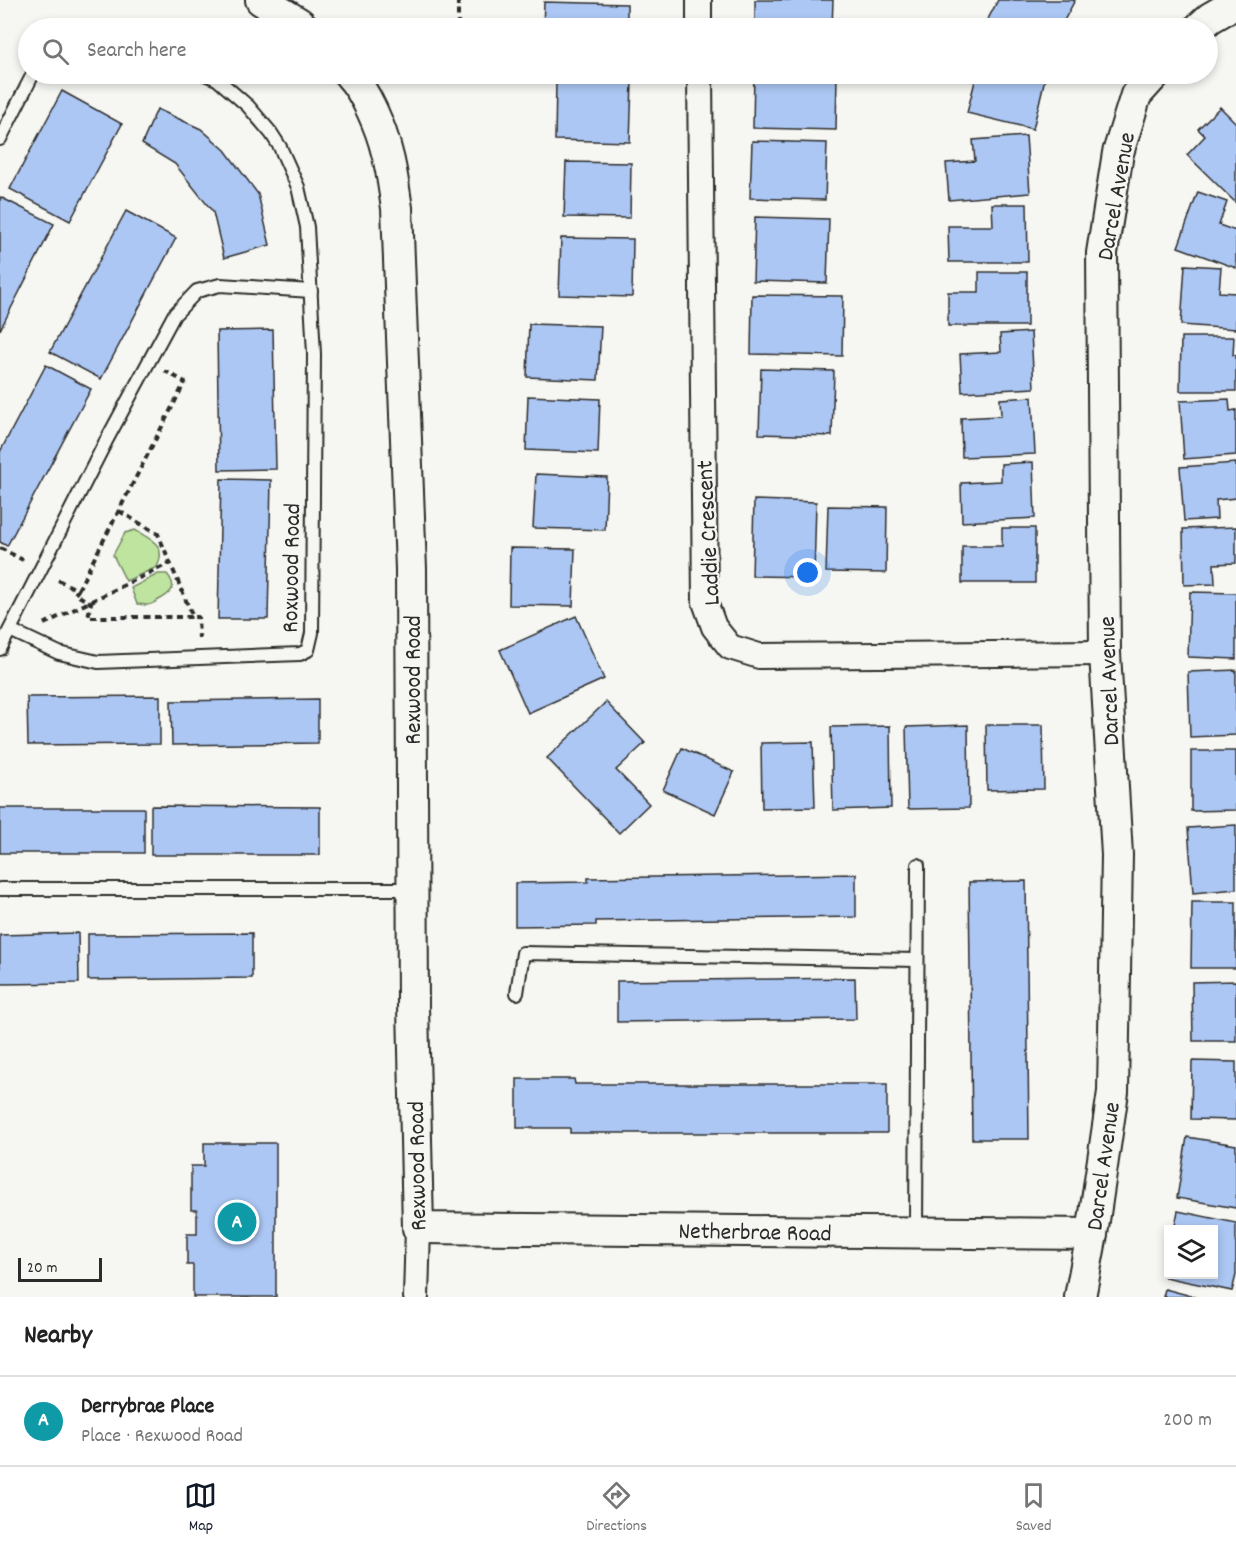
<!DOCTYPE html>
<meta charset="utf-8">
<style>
body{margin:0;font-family:Dekko,sans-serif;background:#f6f6f6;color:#222}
.controls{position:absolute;right:18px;bottom:18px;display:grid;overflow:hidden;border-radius:0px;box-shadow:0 3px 9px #0003}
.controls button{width:54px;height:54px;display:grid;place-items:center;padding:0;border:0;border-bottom:2px solid #e0e0e0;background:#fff;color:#222;font:30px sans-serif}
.scale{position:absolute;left:18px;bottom:15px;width:84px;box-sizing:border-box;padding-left:6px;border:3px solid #2b2b2b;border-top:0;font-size:16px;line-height:21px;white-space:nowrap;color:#2b2b2b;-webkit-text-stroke:4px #f6f6f2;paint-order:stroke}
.you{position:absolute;left:808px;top:573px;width:21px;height:21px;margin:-15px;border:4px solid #fff;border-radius:50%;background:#1a73e8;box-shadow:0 0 0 9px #1a73e833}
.badge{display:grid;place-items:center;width:39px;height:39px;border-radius:50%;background:#111827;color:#fff;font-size:20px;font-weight:700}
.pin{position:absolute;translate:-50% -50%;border:3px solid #fff;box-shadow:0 2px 6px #0006}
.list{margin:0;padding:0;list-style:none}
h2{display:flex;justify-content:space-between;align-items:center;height:78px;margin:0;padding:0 24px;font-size:26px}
h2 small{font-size:20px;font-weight:400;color:#767676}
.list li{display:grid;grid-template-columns:39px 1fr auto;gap:18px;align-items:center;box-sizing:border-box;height:90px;padding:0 24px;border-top:2px solid #e0e0e0}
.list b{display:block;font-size:22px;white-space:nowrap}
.list p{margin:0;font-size:20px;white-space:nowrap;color:#767676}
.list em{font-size:20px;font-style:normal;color:#767676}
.icon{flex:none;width:33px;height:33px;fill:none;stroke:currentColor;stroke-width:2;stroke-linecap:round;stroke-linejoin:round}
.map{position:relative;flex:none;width:1236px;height:1297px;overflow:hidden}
.search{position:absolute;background:#fff;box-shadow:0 3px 9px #0003;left:18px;right:18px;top:18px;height:66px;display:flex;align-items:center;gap:15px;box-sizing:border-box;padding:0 21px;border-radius:33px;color:#767676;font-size:22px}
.sheet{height:168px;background:#fff}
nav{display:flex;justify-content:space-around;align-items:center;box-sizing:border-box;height:84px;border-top:2px solid #e0e0e0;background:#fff;font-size:16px;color:#767676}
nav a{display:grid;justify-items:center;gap:3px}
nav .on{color:#111827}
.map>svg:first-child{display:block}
.green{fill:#bee49f;stroke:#748865;stroke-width:1.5}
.building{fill:#acc7f4;stroke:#2b2b2b;stroke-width:1.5}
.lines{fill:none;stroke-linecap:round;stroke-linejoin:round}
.service-casing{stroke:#2b2b2b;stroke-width:16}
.minor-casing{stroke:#2b2b2b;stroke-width:28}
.tertiary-casing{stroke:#2b2b2b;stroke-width:34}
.path{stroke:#2b2b2b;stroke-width:4;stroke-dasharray:6 4.5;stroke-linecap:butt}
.service{stroke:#f6f6f2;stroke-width:12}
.minor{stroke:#f6f6f2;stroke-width:24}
.tertiary{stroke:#f6f6f2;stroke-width:30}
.labels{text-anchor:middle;stroke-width:4.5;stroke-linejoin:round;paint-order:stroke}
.street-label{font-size:24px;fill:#2b2b2b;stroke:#f6f6f2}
</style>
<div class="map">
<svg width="1236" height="1297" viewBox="0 0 1236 1297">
<rect width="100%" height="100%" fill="#f6f6f2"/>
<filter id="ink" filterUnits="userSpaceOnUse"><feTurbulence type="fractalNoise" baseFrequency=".0167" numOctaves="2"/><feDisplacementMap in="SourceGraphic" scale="12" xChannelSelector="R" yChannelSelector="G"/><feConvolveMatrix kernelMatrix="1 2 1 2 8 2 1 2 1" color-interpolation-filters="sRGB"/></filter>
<g filter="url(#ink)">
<g class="green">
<path d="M135 530C150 539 168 545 157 567L126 581 113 555 125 533Z"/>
<path d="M158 574H167C179 588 170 594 157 601 154 603 151 605 147 605 144 605 140 604 137 604L131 588Z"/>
</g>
<g class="building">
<path d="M755 0H833L832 28H755Z"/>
<path d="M998 0H1075L1060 28H1003L987 21Z"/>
<path d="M544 2 627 4V28H543Z"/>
<path d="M754 74H837L836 130 753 128Z"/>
<path d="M959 74H1046L1033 129 967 113 975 81 958 77Z"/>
<path d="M556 81 632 82 630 142 555 140Z"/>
<path d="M62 91 122 124 70 221 10 189Z"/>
<path d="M1220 107 1236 123V203L1187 155 1205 136 1198 129Z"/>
<path d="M157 109 201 129 225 150 258 194 270 245 224 258 213 212 175 164 142 144Z"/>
<path d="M1026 136 1030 193 949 200 946 163 975 161 973 140Z"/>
<path d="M752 141 827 143 825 200 750 198Z"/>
<path d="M566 162 631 163 630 218 564 217Z"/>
<path d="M1198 192 1227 202 1219 225 1236 231V268L1178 247Z"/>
<path d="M0 197 54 224 0 330Z"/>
<path d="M992 204H1027L1028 262H949L948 226H993Z"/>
<path d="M126 211 176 238 101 379 50 352Z"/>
<path d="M755 217 829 219 827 283 753 281Z"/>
<path d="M561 238 633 239 632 297 559 295Z"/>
<path d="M1185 265 1221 267 1219 292 1236 293V329L1181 325Z"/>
<path d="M979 272H1027V326H948V292H979Z"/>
<path d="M752 295 843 296 842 356 751 354Z"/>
<path d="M529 324 601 326 598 380 527 377Z"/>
<path d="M273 330 276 469 219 470 217 331Z"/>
<path d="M1031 332 1034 388 962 392 960 354 1001 352 1000 334Z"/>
<path d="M1181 337H1234L1233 355H1236V391H1180Z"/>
<path d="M46 365 91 389 7 546 0 542V452Z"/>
<path d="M761 369 834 371 832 436 759 434Z"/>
<path d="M528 396 600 399 598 453 526 450Z"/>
<path d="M1032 397 1035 454 962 457 961 418 1001 416 1000 399Z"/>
<path d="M1229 399 1230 411 1236 410V455L1184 459 1180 401Z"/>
<path d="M1033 462 1035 518 962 522 961 483 1001 481V464Z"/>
<path d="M1236 463V498L1216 500 1217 519 1184 521 1180 467Z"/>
<path d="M536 474 607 477 605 530 533 528Z"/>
<path d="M221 479 271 480 268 619H218Z"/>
<path d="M754 500 816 502 814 577 752 576Z"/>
<path d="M828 506 887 507 886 573 826 572Z"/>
<path d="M1236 527V563L1214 564 1215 584 1184 585 1183 529Z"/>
<path d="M1002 528H1035V583H962V546H1002Z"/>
<path d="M510 548 575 549 573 606 509 605Z"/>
<path d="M1190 592 1236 593V659L1188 657Z"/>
<path d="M576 616 604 679 528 713 500 650Z"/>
<path d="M1236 670V735L1190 737 1188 672Z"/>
<path d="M160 696V744L28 745 27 697Z"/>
<path d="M318 699V743L172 745 171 701Z"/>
<path d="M606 702 645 743 616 770 649 804 619 833 547 758Z"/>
<path d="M968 725 969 808 908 809 906 727Z"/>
<path d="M986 725H1043L1044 789 987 790Z"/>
<path d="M890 726 891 808 833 810 831 727Z"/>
<path d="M813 742 815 807 762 808 761 743Z"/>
<path d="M682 748 734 772 715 814 663 790Z"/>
<path d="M1191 751H1236V810L1191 811Z"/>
<path d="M151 806 320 807V855H151Z"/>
<rect x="0" y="808" width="144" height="45"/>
<path d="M1236 825V889L1193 893 1188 828Z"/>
<path d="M856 874V917L596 921V925L515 926V883L588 882V878Z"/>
<path d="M1026 881 1029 1139H972L969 882Z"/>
<path d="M1192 902H1236V968H1191Z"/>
<path d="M78 933 79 983 0 984V935Z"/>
<path d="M252 933V978L88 980V934Z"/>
<path d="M855 978 856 1019 617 1022V981Z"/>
<path d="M1236 981V1041H1193L1192 982Z"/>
<path d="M1192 1061 1236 1062V1120L1191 1119Z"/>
<path d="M517 1079H574L575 1084H887V1133H570V1128H517Z"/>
<path d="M1187 1137 1236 1145V1208L1177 1198Z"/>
<path d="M204 1143H276V1297H193V1265H187V1234H197V1210H191V1166H204Z"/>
<path d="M1178 1211 1236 1223V1275L1232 1291 1164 1277 1168 1255V1274H1214V1230H1174Z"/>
<path d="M1165 1289 1195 1297H1163Z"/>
</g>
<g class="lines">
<defs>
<g id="service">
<path d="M0 139 33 74"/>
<path d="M10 630 59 653 98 662 300 654 308 650 312 633 314 354 307 227 298 187 280 147 271 133 248 106 217 79 205 74"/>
<path d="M0 649 106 441 174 315 197 291 220 285 311 291"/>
<path d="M0 889H412"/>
<path d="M517 993 523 953 917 960"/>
<path d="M916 1232 918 865"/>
</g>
<g id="minor">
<path d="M699 0V28"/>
<path d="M700 74 705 602 714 627 730 647 759 656 1105 653"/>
<path d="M416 1297 418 1228"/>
</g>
<g id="tertiary">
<path d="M261 0 299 23 304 28"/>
<path d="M1199 28 1210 18 1236 3"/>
<path d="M349 74C366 92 381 128 387 153 392 170 394 190 397 208L411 569 413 1006 418 1228 1092 1234"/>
<path d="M1080 1297 1092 1234 1113 1092 1117 855 1105 653 1102 253 1118 153 1136 95 1155 74"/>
</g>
</defs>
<use href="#service" class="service-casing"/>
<use href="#minor" class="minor-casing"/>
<use href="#tertiary" class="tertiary-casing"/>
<g class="path">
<path d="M458 0V28"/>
<path d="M375 28 382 23 439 28"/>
<path d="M119 511 158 534 193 617H198L199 638"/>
<path d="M0 548 23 560"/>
<path d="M58 580 78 590 75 594 91 603 88 617H193"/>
<path d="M78 590 185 382 165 371"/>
<path d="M44 624 170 563"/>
</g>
<use href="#service" class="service"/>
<use href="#minor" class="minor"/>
<use href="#tertiary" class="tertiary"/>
</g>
</g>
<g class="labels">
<g class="street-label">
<text transform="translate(1115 196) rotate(-80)" y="8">Darcel Avenue</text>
<text transform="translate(707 533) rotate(-93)" y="8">Laddie Crescent</text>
<text transform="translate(290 568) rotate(-89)" y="8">Roxwood Road</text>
<text transform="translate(412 680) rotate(-90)" y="8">Rexwood Road</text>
<text transform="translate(1108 681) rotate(-92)" y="8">Darcel Avenue</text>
<text transform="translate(416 1166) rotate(-91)" y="8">Rexwood Road</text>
<text transform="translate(1102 1166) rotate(-82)" y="8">Darcel Avenue</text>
<text transform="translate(755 1231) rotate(1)" y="8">Netherbrae Road</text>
</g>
</g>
</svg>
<div class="controls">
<button><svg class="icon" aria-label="layers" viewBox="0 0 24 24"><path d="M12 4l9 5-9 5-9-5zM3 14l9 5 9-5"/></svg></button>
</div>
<div class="scale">20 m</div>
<div class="you"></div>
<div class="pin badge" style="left:237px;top:1222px;background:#0f9aa8">A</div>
<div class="search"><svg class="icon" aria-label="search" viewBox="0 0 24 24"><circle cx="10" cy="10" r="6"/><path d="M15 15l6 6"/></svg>Search here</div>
</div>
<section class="sheet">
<h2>Nearby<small></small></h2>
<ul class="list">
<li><span class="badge" style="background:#0f9aa8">A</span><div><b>Derrybrae Place</b><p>Place · Rexwood Road</p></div><em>200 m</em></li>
</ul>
</section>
<nav>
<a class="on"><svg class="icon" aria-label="map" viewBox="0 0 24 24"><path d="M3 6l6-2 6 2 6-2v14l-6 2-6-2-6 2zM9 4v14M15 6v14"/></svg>Map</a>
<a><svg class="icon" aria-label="directions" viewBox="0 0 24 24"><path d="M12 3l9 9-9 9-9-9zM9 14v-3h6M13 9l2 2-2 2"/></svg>Directions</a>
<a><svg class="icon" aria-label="saved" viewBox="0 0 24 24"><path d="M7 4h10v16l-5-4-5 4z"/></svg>Saved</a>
</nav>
